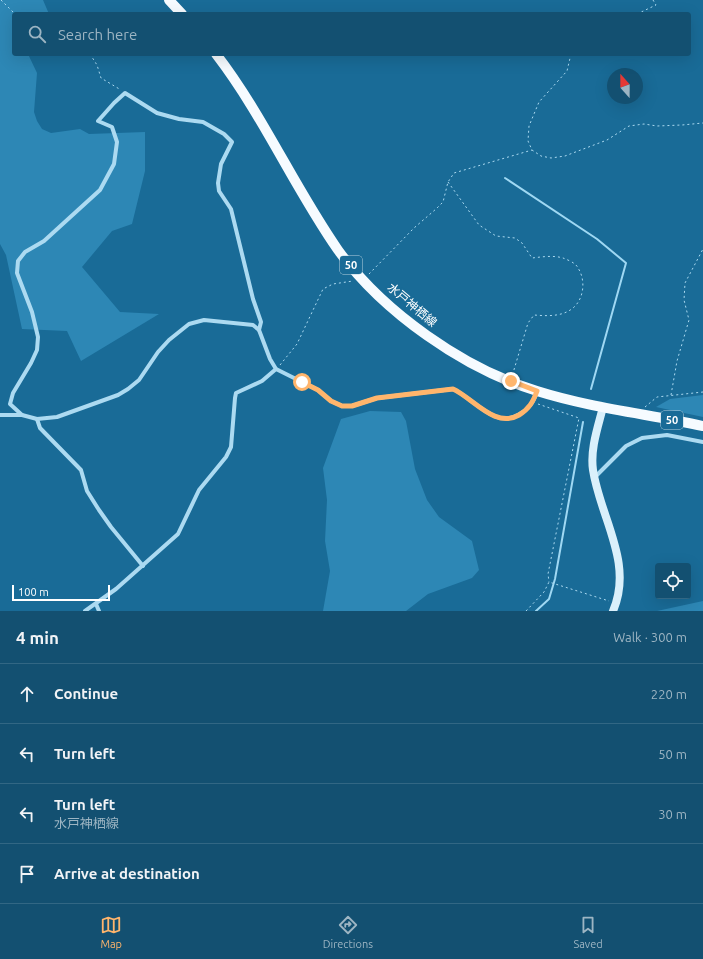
<!DOCTYPE html>
<meta charset="utf-8">
<style>
body{margin:0;font-family:Ubuntu,"Noto Sans JP",sans-serif;background:#205a79;color:#f1f3f6}
.controls{position:absolute;right:12px;bottom:12px;display:grid;overflow:hidden;border-radius:4px;box-shadow:0 4px 16px #0002}
.controls button{width:36px;height:36px;display:grid;place-items:center;padding:0;border:0;border-bottom:1px solid #326784;background:#135071;color:#f1f3f6;font:20px sans-serif}
.compass{position:absolute;left:607px;top:68px;width:36px;height:36px;border-radius:50%;background:#135071;box-shadow:0 4px 16px #0002;rotate:339deg}
.scale{position:absolute;left:12px;bottom:10px;width:98px;box-sizing:border-box;padding-left:4px;border:2px solid #fff;border-top:0;font-size:11px;line-height:14px;white-space:nowrap;color:#fff;-webkit-text-stroke:3px #196b97;paint-order:stroke}
.stop{position:absolute;width:12px;height:12px;margin:-9px;border:3px solid #ffb56c;border-radius:50%;background:#fff}
.stop.end{background:#ffb56c;border-color:#fff;box-shadow:0 1px 4px #0008}
.list{margin:0;padding:0;list-style:none}
h2{display:flex;justify-content:space-between;align-items:center;height:52px;margin:0;padding:0 16px;font-size:17px}
h2 small{font-size:13px;font-weight:400;color:#9db5c3}
.list li{display:grid;grid-template-columns:26px 1fr auto;gap:12px;align-items:center;box-sizing:border-box;height:60px;padding:0 16px;border-top:1px solid #326784}
.list b{display:block;font-size:15px;white-space:nowrap}
.list p{margin:0;font-size:13px;white-space:nowrap;color:#9db5c3}
.list em{font-size:13px;font-style:normal;color:#9db5c3}
.icon{flex:none;width:22px;height:22px;fill:none;stroke:currentColor;stroke-width:2;stroke-linecap:round;stroke-linejoin:round}
.map{position:relative;flex:none;width:703px;height:611px;overflow:hidden}
.search{position:absolute;background:#135071;box-shadow:0 4px 16px #0002;left:12px;right:12px;top:12px;height:44px;display:flex;align-items:center;gap:10px;box-sizing:border-box;padding:0 14px;border-radius:4px;color:#9db5c3;font-size:15px}
.sheet{height:292px;background:#135071}
nav{display:flex;justify-content:space-around;align-items:center;box-sizing:border-box;height:56px;border-top:1px solid #326784;background:#135071;font-size:11px;color:#9db5c3}
nav a{display:grid;justify-items:center;gap:2px}
nav .on{color:#ffb56c}
.map>svg:first-child{display:block}
.green{fill:#2d87b5}
.lines{fill:none;stroke-linecap:round;stroke-linejoin:round}
.stream{stroke:#9fd8f3;stroke-width:2}
.path{stroke:#acdaf1;stroke-width:1;stroke-dasharray:2 3;stroke-linecap:butt}
.street{stroke:#acdaf1;stroke-width:4}
.secondary{stroke:#daf0fb;stroke-width:8}
.primary{stroke:#f6fbff;stroke-width:10}
.route{stroke:#ffb56c;stroke-width:5}
.labels{text-anchor:middle;stroke-width:4;stroke-linejoin:round;paint-order:stroke}
.shield{fill:#196b97;stroke:#bad3e0;stroke-width:1}
.shield-label{font-size:11px;font-weight:bold;fill:#fff}
.street-label{font-size:12px;fill:#fff;stroke:#196b97}
</style>
<div class="map">
<svg width="703" height="611" viewBox="0 0 703 611">
<rect width="100%" height="100%" fill="#196b97"/>
<g class="green">
<path d="M0 0H43L49 14H14V54H28L37 73 34 112 37 121 42 129 51 133 80 129 89 134 145 132V171L132 224 112 231 82 267 120 312 159 314 81 361 67 331 22 329 6 255 0 244Z"/>
<path d="M703 395V417L656 407 670 399Z"/>
<path d="M370 411 401 412 406 421 415 469 427 500 439 517 472 541 479 570 472 578 428 594 406 611H323L330 571 325 541 327 500 323 468 341 419Z"/>
<path d="M703 601V611H657Z"/>
</g>
<g class="lines">
<g class="stream">
<path d="M505 178 597 239 626 263 591 389"/>
<path d="M536 611 549 599 555 579 583 422"/>
</g>
<g class="path">
<path d="M1 0 15 14"/>
<path d="M637 14 656 5 653 0"/>
<path d="M90 54 97 65 101 78 121 90"/>
<path d="M571 54 567 71 539 102 529 126 528 141 532 150 541 156 551 158 565 156 607 140 629 126 644 124 657 126 682 125 703 123"/>
<path d="M448 182 479 225 496 236 515 238 522 243 532 258C541 257 553 255 563 258 568 260 576 263 578 268 586 280 584 299 573 308 562 317 547 316 534 315L528 323 513 373"/>
<path d="M369 274 414 228 436 209 443 202 448 182 454 173 532 150"/>
<path d="M280 365 297 344 323 289 333 284 353 281"/>
<path d="M671 395 677 361 689 320 684 300 685 283 703 249"/>
<path d="M538 404 579 418 548 574 549 582"/>
<path d="M645 407 657 397 703 392"/>
<path d="M526 611 544 592 549 582 609 601"/>
</g>
<g class="street">
<path d="M0 415H22L37 419 57 417 118 395 128 389 139 380 158 352 169 340 189 324 204 320 253 325 259 330"/>
<path d="M22 415 10 404 13 393 31 363 37 350 38 337 32 312 17 273 18 261 25 252 44 241 100 190 114 164 117 142 112 127 98 121 114 103 125 93 157 113 179 119 203 122 224 134 232 142 221 164 218 183 219 191 231 209 253 299 261 322 259 330 270 359 276 369 318 390 331 401 342 406H352L377 398 453 389C473 398 495 429 518 415 529 409 533 403 537 392"/>
<path d="M37 419 40 428 81 470 87 491 99 510 111 527 143 566"/>
<path d="M595 477 626 446 642 438 667 435 703 442"/>
<path d="M96 604 99 611"/>
<path d="M85 611 116 589 178 534 199 490 226 457 231 447 235 398 236 393 262 381 276 369"/>
</g>
<path class="secondary" d="M603 407C598 427 590 449 593 470 600 517 634 563 613 611"/>
<g class="primary">
<path d="M169 0 182 14"/>
<path d="M216 54C263 115 294 187 338 250 383 312 464 369 537 391 591 408 648 414 703 426"/>
</g>
</g>
<g class="lines">
<path class="route" d="M302 382 318 390 331 401 342 406H352L377 398 453 389C473 398 495 429 519 415 529 409 533 402 537 391L511 381"/>
</g>
<g class="labels">
<g class="shield">
<rect x="340" y="256" width="22" height="18" rx="3"/>
<rect x="661" y="411" width="22" height="18" rx="3"/>
</g>
<g class="shield-label">
<text x="351" y="269">50</text>
<text x="672" y="424">50</text>
</g>
<g class="street-label">
<text transform="translate(412 305) rotate(40)" y="4">水戸神栖線</text>
</g>
</g>
</svg>
<div class="controls">
<button><svg class="icon" aria-label="locate" viewBox="0 0 24 24"><circle cx="12" cy="12" r="6"/><path d="M12 2v4M12 18v4M2 12h4M18 12h4"/></svg></button>
</div>
<svg class="compass" viewBox="-18 -18 36 36"><path d="M0-13l5 13h-10z" fill="#e53935"/><path d="M0 13l5-13h-10z" fill="#9db5c3"/></svg>
<div class="scale">100 m</div>
<div class="stop" style="left:302px;top:382px"></div>
<div class="stop end" style="left:511px;top:381px"></div>
<div class="search"><svg class="icon" aria-label="search" viewBox="0 0 24 24"><circle cx="10" cy="10" r="6"/><path d="M15 15l6 6"/></svg>Search here</div>
</div>
<section class="sheet">
<h2>4 min<small>Walk · 300 m</small></h2>
<ul class="list">
<li><svg class="icon" aria-label="ahead" viewBox="0 0 24 24"><path d="M12 20V5M6 11l6-6 6 6"/></svg><div><b>Continue</b></div><em>220 m</em></li>
<li><svg class="icon" aria-label="left" viewBox="0 0 24 24"><path d="M17 20v-9H6M10 6l-5 5 5 5"/></svg><div><b>Turn left</b></div><em>50 m</em></li>
<li><svg class="icon" aria-label="left" viewBox="0 0 24 24"><path d="M17 20v-9H6M10 6l-5 5 5 5"/></svg><div><b>Turn left</b><p>水戸神栖線</p></div><em>30 m</em></li>
<li><svg class="icon" aria-label="arrive" viewBox="0 0 24 24"><path d="M6 21V4h12l-3 4 3 4H6"/></svg><div><b>Arrive at destination</b></div></li>
</ul>
</section>
<nav>
<a class="on"><svg class="icon" aria-label="map" viewBox="0 0 24 24"><path d="M3 6l6-2 6 2 6-2v14l-6 2-6-2-6 2zM9 4v14M15 6v14"/></svg>Map</a>
<a><svg class="icon" aria-label="directions" viewBox="0 0 24 24"><path d="M12 3l9 9-9 9-9-9zM9 14v-3h6M13 9l2 2-2 2"/></svg>Directions</a>
<a><svg class="icon" aria-label="saved" viewBox="0 0 24 24"><path d="M7 4h10v16l-5-4-5 4z"/></svg>Saved</a>
</nav>
